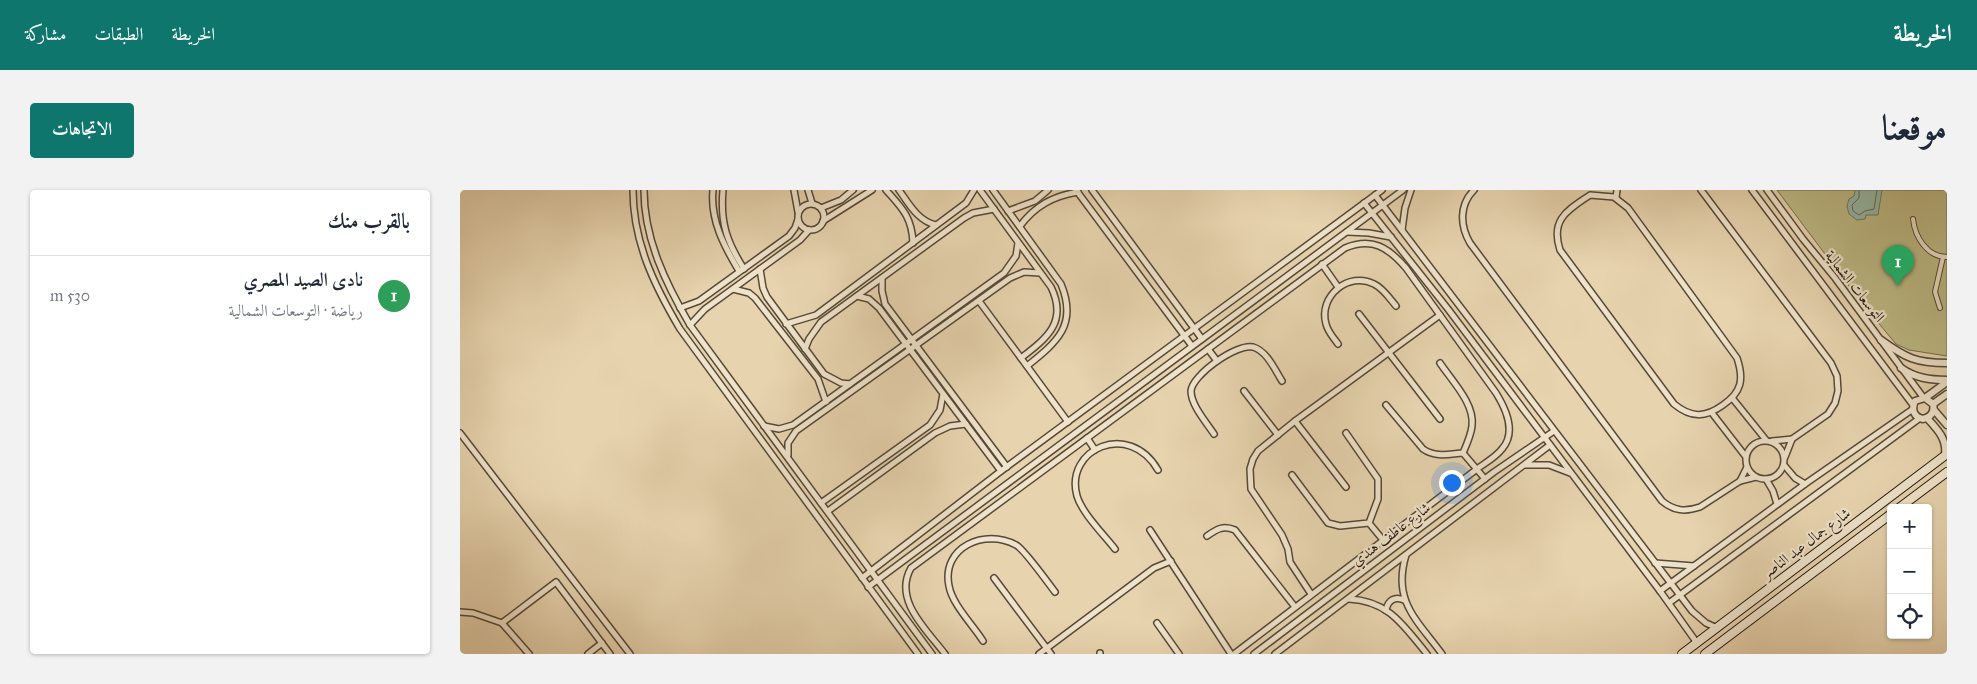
<!DOCTYPE html>
<html lang="ar">
<meta charset="utf-8">
<style>
body{margin:0;font-family:"IM FELL Great Primer",Amiri,serif;background:#f2f2f3;color:#1f2937;direction:rtl}
.controls{position:absolute;right:15px;bottom:15px;display:grid;overflow:hidden;border-radius:5px;box-shadow:0 1px 4px #0004}
.controls button{width:45px;height:45px;display:grid;place-items:center;padding:0;border:0;border-bottom:1px solid #e0e1e3;background:#fff;color:#1f2937;font:25px sans-serif}
.you{position:absolute;left:991px;top:292px;width:18px;height:18px;margin:-12px;border:4px solid #fff;border-radius:50%;background:#1a73e8;box-shadow:0 0 0 8px #1a73e833}
.badge{display:grid;place-items:center;width:32px;height:32px;border-radius:50%;background:#0f766e;color:#fff;font-size:16px;font-weight:700}
.pin{position:absolute;translate:-50% -41px;filter:drop-shadow(0 1px 2px #0008)}
.pin::after{content:'';position:absolute;top:26px;width:18px;height:15px;background:inherit;clip-path:polygon(0 0,100% 0,50% 100%)}
.list{margin:0;padding:0;list-style:none}
h2{display:flex;justify-content:space-between;align-items:center;height:65px;margin:0;padding:0 20px;font-size:21px}
h2 small{font-size:16px;font-weight:400;color:#747a83}
.list li{display:grid;grid-template-columns:32px 1fr auto;gap:15px;align-items:center;box-sizing:border-box;height:80px;padding:0 20px;border-top:1px solid #e0e1e3}
.list b{display:block;font-size:19px;white-space:nowrap}
.list p{margin:0;font-size:16px;white-space:nowrap;color:#747a83}
.list em{font-size:16px;font-style:normal;color:#747a83}
.icon{flex:none;width:28px;height:28px;fill:none;stroke:currentColor;stroke-width:2;stroke-linecap:round;stroke-linejoin:round}
.map{position:relative;flex:none;width:1487px;height:464px;overflow:hidden;direction:ltr;border-radius:5px}
header{display:flex;align-items:center;gap:30px;box-sizing:border-box;height:70px;padding:0 25px;background:#0f766e;color:#fff}
header strong{font-size:24px}
nav{display:flex;gap:28px;margin-inline-start:auto;font-size:18px}
.intro{display:flex;align-items:center;justify-content:space-between;box-sizing:border-box;height:120px;padding:0 30px}
h1{margin:0;font-size:35px}
.button{padding:12px 22px;border-radius:5px;background:#0f766e;color:#fff;font-size:18px;font-weight:700}
main{display:flex;gap:30px;padding:0 30px}
aside{flex:1;background:#fff;border-radius:5px;box-shadow:0 1px 4px #0004}
.map>svg:first-child{display:block}
.green{fill:#bdbb86;stroke:#726b4c}
.water{fill:#97b9a7;stroke:#6a7a6b}
.lines{fill:none;stroke-linecap:round;stroke-linejoin:round}
.shore{stroke:#5e6a5c;stroke-width:1}
.pedestrian-casing{stroke:#564938;stroke-width:6}
.minor-casing{stroke:#564938;stroke-width:8}
.tertiary-casing{stroke:#564938;stroke-width:9}
.secondary-casing{stroke:#261b11;stroke-width:10}
.pedestrian{stroke:#efe3cb;stroke-width:4}
.minor{stroke:#efe3cb;stroke-width:5}
.tertiary{stroke:#efe3cb;stroke-width:6}
.secondary{stroke:#efe3cb;stroke-width:8}
.labels{text-anchor:middle;stroke-width:4.5;stroke-linejoin:round;paint-order:stroke}
.street-label{font-size:15px;fill:#261b11;stroke:#efe3cb}
</style>
<header>
<strong>الخريطة</strong>
<nav><a>الخريطة</a><a>الطبقات</a><a>مشاركة</a></nav>
</header>
<div class="intro"><h1>موقعنا</h1><a class="button">الاتجاهات</a></div>
<main>
<div class="map">
<svg width="1487" height="464" viewBox="0 0 1487 464">
<rect width="100%" height="100%" fill="#e7d4af"/>
<filter id="stains"><feTurbulence type="fractalNoise" baseFrequency=".004" numOctaves="4"/><feColorMatrix values="0 0 0 0 .2 0 0 0 0 .09 0 0 0 0 .02 0 0 0 .5 -.17"/></filter>
<radialGradient id="worn" r=".72"><stop offset=".6" stop-color="#630" stop-opacity="0"/><stop offset="1" stop-color="#630" stop-opacity=".3"/></radialGradient>
<path class="green" d="M1317 0H1487V166L1449 160 1436 154 1401 112Z"/>
<path class="water" d="M1395 0H1422L1418 25H1406L1405 29 1397 30 1389 24 1387 16 1389 9 1394 6Z"/>
<g class="lines">
<path class="shore" d="M1399 0V8L1392 15 1393 21 1399 25 1405 21 1414 19 1417 0"/>
<defs>
<g id="pedestrian">
<path d="M1453 29C1455 47 1467 67 1487 67"/>
<path d="M1480 118 1475 102 1483 67"/>
</g>
<g id="minor">
<path d="M173 0C173 52 194 95 220 139L458 464"/>
<path d="M184 0C184 49 206 94 230 135L472 464"/>
<path d="M253 0C250 30 264 56 279 81"/>
<path d="M263 0C260 33 267 52 284 79"/>
<path d="M334 0 338 22"/>
<path d="M348 0 352 13"/>
<path d="M426 0C442 18 452 27 453 53"/>
<path d="M439 0C449 14 458 31 476 35"/>
<path d="M520 0 591 97C608 132 587 148 561 168"/>
<path d="M533 0 601 94C618 135 597 152 567 176"/>
<path d="M616 0 732 156"/>
<path d="M632 0 742 149"/>
<path d="M1014 0C999 15 1000 36 1010 53L1202 311C1214 321 1225 322 1240 317L1280 291 1296 287"/>
<path d="M1241 0 1371 173 1377 186 1378 201 1375 213 1368 224 1332 249 1312 251"/>
<path d="M1292 0 1453 215"/>
<path d="M1307 0 1343 49 1375 88 1463 207"/>
<path d="M915 5 1232 421 1246 433 1257 438"/>
<path d="M1130 5 1154 7 1168 18 1277 168C1284 189 1282 202 1263 215 1245 228 1231 228 1214 214L1100 60C1090 29 1108 20 1130 5Z"/>
<path d="M1156 8 1157 0"/>
<path d="M904 13 988 119 1200 401 1237 453"/>
<circle cx="351" cy="27" r="13"/>
<path d="M361 18 381 10 393 0"/>
<path d="M548 21 575 11 588 0"/>
<path d="M363 31 412 0"/>
<path d="M560 36C575 16 593 6 618 2"/>
<path d="M942 40 945 18 951 0"/>
<path d="M887 42 909 43 931 47"/>
<path d="M862 74 878 97"/>
<path d="M300 79 303 98 307 107 364 184 381 193 390 194"/>
<path d="M422 88V101L425 114 547 277"/>
<path d="M273 99 289 103 295 108 358 189 366 212"/>
<path d="M397 106 409 109 419 118 541 281"/>
<path d="M519 111 608 232"/>
<path d="M220 118 239 111 329 46 335 38 338 29"/>
<path d="M899 124 980 229"/>
<path d="M326 134 356 125 506 13 514 0"/>
<path d="M230 135 245 119 340 50 349 40"/>
<path d="M878 154C873 147 868 142 866 134 858 106 889 81 914 94 923 98 930 109 936 116"/>
<path d="M345 159 349 149 361 132 504 28 513 23 534 19"/>
<path d="M748 159 757 171"/>
<path d="M784 201 818 245"/>
<path d="M1273 209 1306 250"/>
<path d="M926 215 963 259C976 268 989 264 1003 263 1007 254 1011 245 1012 236 1015 214 992 191 980 173"/>
<path d="M1252 223 1286 267"/>
<path d="M835 231 886 297"/>
<path d="M304 236 319 239 333 235 544 83 556 66 558 53"/>
<path d="M0 243 170 464"/>
<path d="M754 244C746 232 731 215 731 201 732 185 777 153 793 157 807 161 815 180 822 191"/>
<path d="M627 248 635 260"/>
<circle cx="1305" cy="270" r="19"/>
<path d="M1003 263 1025 289"/>
<path d="M328 265V253L336 241 550 88 564 82 580 83"/>
<path d="M1325 267 1332 249"/>
<path d="M1065 275H1089L1110 283"/>
<path d="M1324 275 1335 288 1345 294"/>
<path d="M832 285 868 333 880 336 909 333 918 309V289L886 243"/>
<path d="M1306 289 1313 301 1317 314"/>
<path d="M1280 291 1287 277"/>
<path d="M361 313 470 235 480 220 483 204"/>
<path d="M368 321 475 243 490 236 506 234"/>
<path d="M909 333 923 350"/>
<path d="M690 340 771 464"/>
<path d="M747 346C757 339 763 335 775 340L835 417"/>
<path d="M655 359C644 345 622 323 617 306 604 259 669 230 698 280"/>
<path d="M946 365C932 411 957 430 982 464"/>
<path d="M1195 373 1234 376"/>
<path d="M402 388 541 281 922 0"/>
<path d="M534 388 591 464"/>
<path d="M408 397 943 0"/>
<path d="M1200 401 1345 294 1453 219"/>
<path d="M851 404 830 372 828 359 822 345 791 299 790 279 793 269 798 261 835 231 980 125"/>
<path d="M889 409C929 411 943 435 967 464"/>
<path d="M1209 413 1460 228"/>
<path d="M926 420C928 410 935 406 944 410"/>
<path d="M0 422 13 423 42 433 69 464"/>
<path d="M42 433 96 392 150 464"/>
<path d="M697 433 719 464"/>
<path d="M523 451C513 435 492 414 489 396 481 357 525 338 556 355 563 358 589 394 595 402"/>
<path d="M640 463V464"/>
<path d="M128 464 142 453"/>
<path d="M485 464C466 439 433 410 451 378L885 58C912 47 928 57 946 78L1036 203C1046 219 1057 242 1042 259 1036 267 1025 273 1017 279L774 464"/>
<path d="M579 464 694 378 711 371"/>
<path d="M794 464 1034 282 1094 241"/>
<path d="M815 464 1090 255"/>
</g>
<g id="tertiary">
<path d="M1421 150C1446 168 1456 173 1487 173"/>
<path d="M1441 178C1455 188 1470 190 1487 190"/>
<path d="M1465 208 1473 214C1475 222 1471 227 1463 229 1454 227 1451 220 1455 211L1465 208 1487 192"/>
<path d="M1473 214 1487 204"/>
<path d="M1474 220 1487 235"/>
<path d="M1467 228C1478 240 1487 249 1485 265"/>
</g>
<g id="secondary">
<path d="M1439 318 1487 282"/>
<path d="M1222 464 1487 264"/>
<path d="M1245 464 1431 324"/>
</g>
</defs>
<use href="#pedestrian" class="pedestrian-casing"/>
<use href="#minor" class="minor-casing"/>
<use href="#tertiary" class="tertiary-casing"/>
<use href="#secondary" class="secondary-casing"/>
<use href="#pedestrian" class="pedestrian"/>
<use href="#minor" class="minor"/>
<use href="#tertiary" class="tertiary"/>
<use href="#secondary" class="secondary"/>
</g>
<g class="labels">
<g class="street-label">
<text transform="translate(1395 96) rotate(52)" y="5">التوسعات الشمالية</text>
<text transform="translate(931 344) rotate(-37)" y="5">شارع عاطف هندي</text>
<text transform="translate(1346 353) rotate(-37)" y="5">شارع جمال عبد الناصر</text>
</g>
</g>
<rect width="100%" height="100%" filter="url(#stains)"/>
<rect width="100%" height="100%" fill="url(#worn)"/>
</svg>
<div class="controls">
<button>+</button>
<button>−</button>
<button><svg class="icon" aria-label="locate" viewBox="0 0 24 24"><circle cx="12" cy="12" r="6"/><path d="M12 2v4M12 18v4M2 12h4M18 12h4"/></svg></button>
</div>
<div class="you"></div>
<div class="pin badge" style="left:1438px;top:96px;background:#2e9e5b">1</div>
</div>
<aside>
<h2>بالقرب منك<small></small></h2>
<ul class="list">
<li><span class="badge" style="background:#2e9e5b">1</span><div><b>نادى الصيد المصري</b><p>رياضة · التوسعات الشمالية</p></div><em>530 m</em></li>
</ul>
</aside>
</main>
